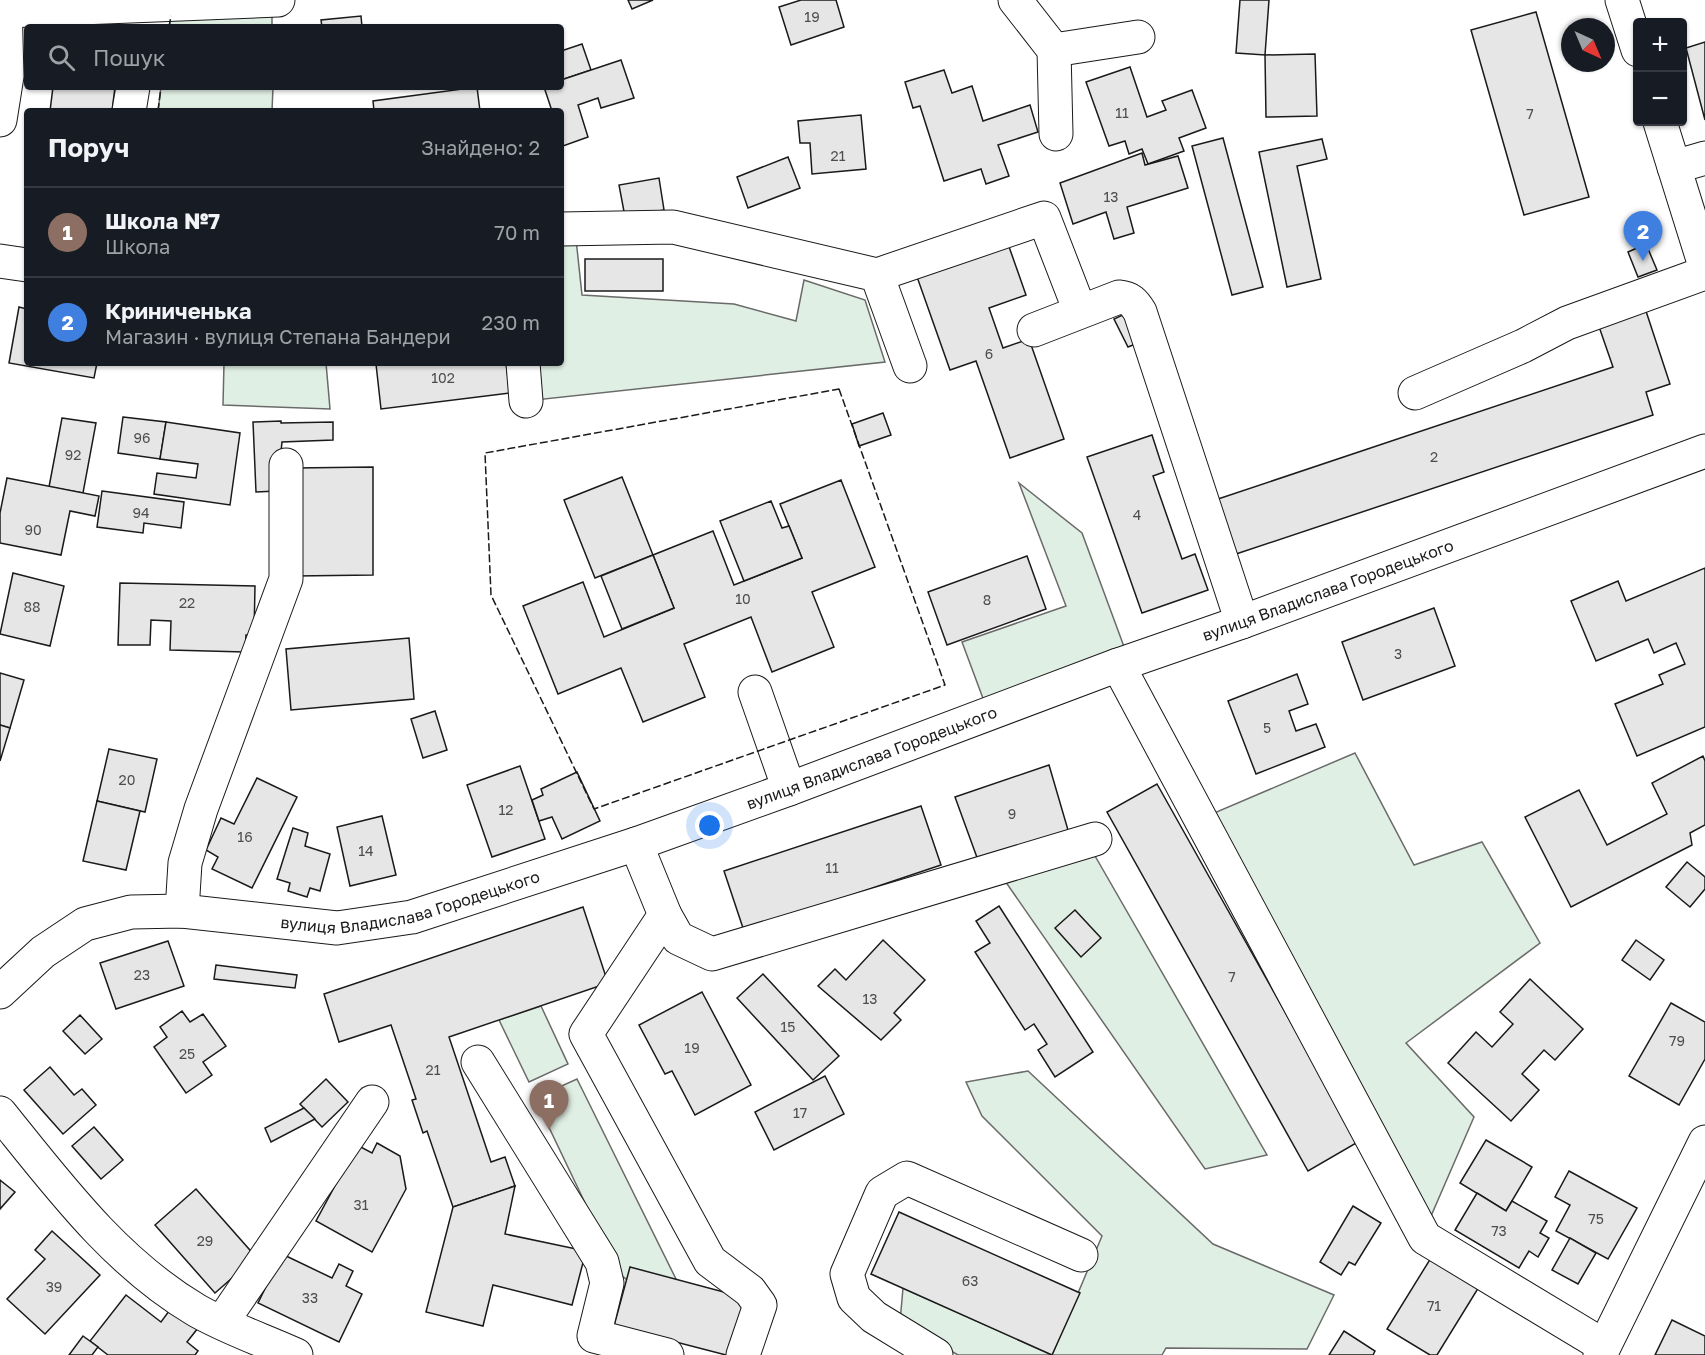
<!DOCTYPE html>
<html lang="uk">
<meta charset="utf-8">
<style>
body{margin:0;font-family:"Golos Text",sans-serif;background:#20242c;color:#f1f3f6}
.controls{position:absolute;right:18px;top:18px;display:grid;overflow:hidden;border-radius:6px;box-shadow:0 2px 4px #0004}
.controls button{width:54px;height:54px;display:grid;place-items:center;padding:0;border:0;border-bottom:2px solid #363941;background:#171b24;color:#f1f3f6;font:30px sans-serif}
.compass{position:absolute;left:1561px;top:18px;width:54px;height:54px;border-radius:50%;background:#171b24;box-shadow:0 2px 4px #0004;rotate:136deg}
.you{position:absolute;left:710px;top:826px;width:21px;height:21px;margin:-15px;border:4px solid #fff;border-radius:50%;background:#1a73e8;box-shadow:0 0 0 9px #1a73e833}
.badge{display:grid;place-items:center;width:39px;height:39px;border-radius:50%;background:#d93025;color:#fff;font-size:20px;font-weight:700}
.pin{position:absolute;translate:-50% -50px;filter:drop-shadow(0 2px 3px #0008)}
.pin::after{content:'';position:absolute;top:32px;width:21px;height:18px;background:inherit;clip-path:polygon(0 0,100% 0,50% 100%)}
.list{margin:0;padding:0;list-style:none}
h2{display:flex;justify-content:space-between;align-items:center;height:78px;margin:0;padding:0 24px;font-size:26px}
h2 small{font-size:20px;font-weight:400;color:#9ea1a6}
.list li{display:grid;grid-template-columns:39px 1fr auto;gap:18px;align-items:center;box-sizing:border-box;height:90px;padding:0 24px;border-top:2px solid #363941}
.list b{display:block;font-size:22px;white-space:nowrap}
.list p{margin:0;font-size:20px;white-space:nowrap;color:#9ea1a6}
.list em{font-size:20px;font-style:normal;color:#9ea1a6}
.icon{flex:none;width:33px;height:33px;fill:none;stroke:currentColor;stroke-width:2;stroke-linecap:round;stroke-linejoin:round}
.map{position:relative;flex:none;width:1705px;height:1355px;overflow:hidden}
.search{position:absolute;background:#171b24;box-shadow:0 2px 4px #0004;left:24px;top:24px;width:540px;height:66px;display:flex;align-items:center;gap:15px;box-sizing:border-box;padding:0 21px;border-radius:6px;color:#9ea1a6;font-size:22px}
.panel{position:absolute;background:#171b24;box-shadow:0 2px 4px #0004;left:24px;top:108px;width:540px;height:258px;border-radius:6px}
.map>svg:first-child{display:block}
.green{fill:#e0efe3;stroke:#6a6a6a;stroke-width:1.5}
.building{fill:#e6e6e6;stroke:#1a1a1a;stroke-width:1.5}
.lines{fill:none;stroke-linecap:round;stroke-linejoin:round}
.minor-casing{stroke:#1a1a1a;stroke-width:35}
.major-casing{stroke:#1a1a1a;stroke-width:35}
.minor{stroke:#fff;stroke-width:33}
.major{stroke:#fff;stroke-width:33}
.fence{stroke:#1a1a1a;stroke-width:1.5;stroke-dasharray:8 3;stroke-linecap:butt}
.labels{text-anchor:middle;stroke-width:4.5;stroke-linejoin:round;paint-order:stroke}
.number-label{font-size:14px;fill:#4d4d4d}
.street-label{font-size:16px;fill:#1a1a1a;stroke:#fff}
</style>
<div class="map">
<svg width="1705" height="1355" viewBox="0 0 1705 1355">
<rect width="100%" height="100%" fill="#fff"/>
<g class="green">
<path d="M272 12V27H169L171 16Z"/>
<path d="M161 87H273L272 111H158Z"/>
<path d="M576 239 582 295 734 304 796 321 804 280 865 300 885 362 526 401 523 363H561V240Z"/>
<path d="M224 363H326L330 409 223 405Z"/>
<path d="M1019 483 1082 533 1126 652 984 701 962 642 1066 606Z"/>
<path d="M1355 753 1414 865 1482 842 1540 943 1406 1043 1474 1117 1431 1216 1200 819Z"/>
<path d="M1087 842 1267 1155 1205 1169 996 868Z"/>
<path d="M541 1006 568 1064 529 1082 499 1020Z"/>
<path d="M1028 1071 1213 1244 1334 1295 1307 1349 1166 1348 1162 1355H1052L1102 1236 982 1116 966 1082Z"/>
<path d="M577 1079 676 1279 627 1280 618 1272 535 1098Z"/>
<path d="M903 1288 1052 1355H958L900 1322Z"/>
</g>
<g class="building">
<path d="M628 0H653L632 9Z"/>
<path d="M801 0H836L844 27 791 45 779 7Z"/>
<path d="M1240 0H1269L1265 55 1236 53Z"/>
<path d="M1536 12 1589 197 1524 215 1471 30Z"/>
<path d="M361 16 362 27H322L321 20Z"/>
<path d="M1705 42V120L1686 48Z"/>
<path d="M582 44 591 70 561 80V51Z"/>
<path d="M1315 54 1317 116 1266 117 1265 55Z"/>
<path d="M621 60 634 98 601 108 598 98 578 105 588 137 563 146 561 111H552L544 87H561V80Z"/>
<path d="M1130 67 1147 117 1166 110 1162 101 1192 90 1206 128 1179 138 1184 151 1148 164 1142 149 1129 154 1125 141 1109 146 1086 82Z"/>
<path d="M944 70 952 93 972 86 983 121 1030 105 1038 132 998 145 1009 176 986 184 981 169 944 181 920 106 913 108 905 82Z"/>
<path d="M53 87H115L112 111H50Z"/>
<path d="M477 87 480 111H374L373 101Z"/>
<path d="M861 115 866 169 812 174 810 143H800L798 121Z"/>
<path d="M1223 138 1263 287 1232 295 1192 146Z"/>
<path d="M1322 139 1327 159 1297 166 1321 279 1287 287 1259 152Z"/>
<path d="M1142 153 1145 165 1178 156 1188 188 1127 207 1134 233 1114 239 1106 212 1073 224 1060 183Z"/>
<path d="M788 157 800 188 748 208 737 177Z"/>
<path d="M659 178 664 210 625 217 619 185Z"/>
<path d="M1007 241 1026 295 989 308 1003 348 1029 339 1064 439 1010 458 976 361 950 370 916 274Z"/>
<path d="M1646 244 1657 270 1638 277 1628 252Z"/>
<rect x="585" y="259" width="78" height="32"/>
<path d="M1643 302 1670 384 1646 392 1653 415 1233 555 1215 500 1613 367 1596 318Z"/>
<path d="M19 307 27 309V363H97L94 378 9 363Z"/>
<path d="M1129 312 1143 341 1128 347 1114 319Z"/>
<path d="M506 363 510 393 381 409 376 364Z"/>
<path d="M883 413 891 435 859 446 852 424Z"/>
<path d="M123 417 166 422 160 459 118 453Z"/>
<path d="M62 418 96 423 83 493 49 487Z"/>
<path d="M281 421V423L333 422V440L282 442 277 491 256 492 253 422Z"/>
<path d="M166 422 240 433 230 505 154 494 157 473 196 478 198 464 160 459Z"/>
<path d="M1152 435 1164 472 1153 476 1182 559 1195 554 1208 590 1142 613 1087 457Z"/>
<path d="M373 467V575L295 576V468Z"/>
<path d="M622 477 653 555 595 578 564 500Z"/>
<path d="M7 478 99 496 95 516 70 511 61 555 0 543V513Z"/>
<path d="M841 480 875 567 812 592 834 647 772 672 751 617 684 644 705 697 643 722 621 668 558 694 523 606 583 582 604 637 674 608 653 555 713 531 734 585 802 558 780 504Z"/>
<path d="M102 491 184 502 181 528 144 523 143 533 97 527Z"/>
<path d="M771 501 782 528 789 526 802 558 744 581 720 521Z"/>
<path d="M653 555 674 608 622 629 601 576Z"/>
<path d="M1027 556 1046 609 947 645 928 592Z"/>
<path d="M1705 568V727L1637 756 1615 704 1663 684 1659 675 1685 664 1676 643 1654 653 1648 639 1596 661 1571 601 1618 581 1626 601Z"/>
<path d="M13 573 64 586 50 646 0 634Z"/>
<path d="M120 583 255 586 254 635H246L245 652 170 650 171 621 151 620 150 645H118Z"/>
<path d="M1434 608 1455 666 1363 700 1342 642Z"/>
<path d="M409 638 414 699 291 710 286 649Z"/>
<path d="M0 673 24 680 10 728 0 725Z"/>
<path d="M1297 674 1308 704 1289 711 1296 731 1316 724 1325 747 1256 774 1228 701Z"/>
<path d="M435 711 447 750 423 758 411 719Z"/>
<path d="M0 725 10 728 0 761Z"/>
<path d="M109 749 157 759 145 812 97 801Z"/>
<path d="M1703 756 1705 761V825L1690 833 1692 845 1571 907 1525 817 1579 790 1607 845 1667 814 1652 783Z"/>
<path d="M1049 765 1068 830 979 863 955 797Z"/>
<path d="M520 766 545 839 492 857 467 785Z"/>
<path d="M577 772 600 821 562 839 552 817 539 821 532 800 543 795 541 789Z"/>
<path d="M257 778 297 797 252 888 212 869 218 857 206 850 221 818 234 824Z"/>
<path d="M1157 784 1358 1142 1308 1171 1107 812Z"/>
<path d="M97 801 140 811 126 870 83 861Z"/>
<path d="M921 806 941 865 744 931 724 871Z"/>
<path d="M382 816 396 875 350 886 337 827Z"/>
<path d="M293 828 308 833 305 846 330 854 320 891 310 888 307 897 288 891 290 883 277 879Z"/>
<path d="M1687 862 1705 877V889L1690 907 1666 887Z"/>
<path d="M999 906 1093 1052 1055 1077 1038 1050 1047 1044 1034 1024 1025 1030 975 952 990 943 976 921Z"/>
<path d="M583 907 608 983 449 1037 491 1162 505 1157 515 1186 453 1207 427 1131 423 1133 412 1100 416 1099 391 1025 339 1042 324 994Z"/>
<path d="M1075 910 1101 938 1081 957 1055 928Z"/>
<path d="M883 940 925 980 894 1013 901 1020 881 1040 818 986 835 969 846 980Z"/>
<path d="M1636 940 1664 960 1650 980 1622 960Z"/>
<path d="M168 941 184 986 116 1009 100 963Z"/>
<path d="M216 965 297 975 295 988 214 979Z"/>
<path d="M763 974 839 1056 813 1080 737 998Z"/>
<path d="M1530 979 1583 1029 1555 1060 1544 1050 1522 1074 1539 1090 1511 1121 1448 1063 1476 1032 1492 1047 1513 1024 1500 1012Z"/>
<path d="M702 992 751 1085 695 1115 672 1071 665 1074 639 1025Z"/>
<path d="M1671 1003 1705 1022V1059L1679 1105 1629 1076Z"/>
<path d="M182 1011 190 1022 203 1014 226 1046 203 1062 212 1075 186 1093 154 1047 167 1037 160 1027Z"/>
<path d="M80 1015 102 1039 85 1054 63 1031Z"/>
<path d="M50 1067 74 1095 82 1089 96 1105 63 1134 24 1090Z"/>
<path d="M825 1076 844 1114 774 1150 755 1112Z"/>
<path d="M326 1079 348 1102 322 1127 300 1104Z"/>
<path d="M304 1108 315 1119 271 1142 265 1128Z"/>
<path d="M94 1127 123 1160 101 1179 72 1146Z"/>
<path d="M1486 1140 1532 1167 1506 1211 1460 1183Z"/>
<path d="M377 1143 400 1156 406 1189 372 1252 316 1221 357 1145 372 1153Z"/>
<path d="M1569 1171 1637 1208 1608 1259 1556 1231 1570 1205 1555 1197Z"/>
<path d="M0 1180 15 1192 0 1209Z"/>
<path d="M515 1186 505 1234 586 1251 572 1305 493 1285 483 1326 426 1312 453 1207Z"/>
<path d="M196 1189 256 1257 215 1293 155 1225Z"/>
<path d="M1477 1193 1506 1211 1512 1201 1547 1221 1540 1233 1549 1238 1538 1257 1529 1251 1519 1268 1455 1230Z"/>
<path d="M1353 1206 1381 1223 1355 1265 1349 1262 1341 1275 1320 1262Z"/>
<path d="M899 1212 1080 1293 1052 1355 871 1274Z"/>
<path d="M52 1231 100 1275 45 1334 7 1299 45 1259 35 1250Z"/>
<path d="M1570 1238 1596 1253 1578 1284 1552 1270Z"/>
<path d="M1434 1253 1482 1282 1437 1355H1430L1387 1329Z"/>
<path d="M282 1254 332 1278 339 1264 353 1271 346 1286 362 1294 339 1342 258 1303Z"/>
<path d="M630 1267 750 1299 735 1355H726L614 1326Z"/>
<path d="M126 1295 161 1322 172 1307 198 1328 187 1342 198 1351 195 1355H108L90 1341Z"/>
<path d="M1672 1320 1705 1336V1355H1655Z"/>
<path d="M1344 1331 1375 1351 1373 1355H1329Z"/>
<path d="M83 1336 98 1347 92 1355H69Z"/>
</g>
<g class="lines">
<defs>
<g id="minor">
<path d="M1015 0 1054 50 1056 134"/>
<path d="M1622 0 1638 50"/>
<path d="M6 11 278 0"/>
<path d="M1054 50 1138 37"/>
<path d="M129 111 133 87"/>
<path d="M1660 122 1705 266"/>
<path d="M1674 167 1705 158"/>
<path d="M561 229 673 227 877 275 910 366"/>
<path d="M0 261 27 265"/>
<path d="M877 275 1044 218 1080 311"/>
<path d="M1034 330 1119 297C1130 298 1134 302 1140 312L1242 622"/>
<path d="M523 363 526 401"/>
<path d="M1415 393 1523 346 1567 323 1705 273"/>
<path d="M1118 665 1425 1238 1604 1346"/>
<path d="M755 692 789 789"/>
<path d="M636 844 665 915 586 1034 710 1261 750 1291 760 1305 743 1355"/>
<path d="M182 911 185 863 201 809 286 579V465"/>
<path d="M665 915 678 938 712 954 1095 839"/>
<path id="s1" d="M0 992 43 952 85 924 131 912 182 911 337 928 412 917 636 844 789 789 1118 665 1242 622 1705 451"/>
<path d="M478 1062 602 1262 607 1283 594 1336 667 1355"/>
<path d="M0 1113C58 1185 115 1262 196 1310 227 1328 263 1340 296 1355"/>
<path d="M222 1322 372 1102"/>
<path d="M936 1355 874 1317 854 1298 847 1274 882 1193 907 1178 1081 1255"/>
<path d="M1600 1355 1705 1142"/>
</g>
<path id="major" d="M0 120 7 76 5 0"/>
</defs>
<use href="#minor" class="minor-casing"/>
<use href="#major" class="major-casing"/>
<use href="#minor" class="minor"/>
<use href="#major" class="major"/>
<g class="fence">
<path d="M169 27 171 16"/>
<path d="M158 111 161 87"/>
<path d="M839 389 945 685 594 809 491 595 485 453Z"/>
</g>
</g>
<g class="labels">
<g class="number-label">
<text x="812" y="22">19</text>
<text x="1122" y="118">11</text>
<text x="1530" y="119">7</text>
<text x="838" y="161">21</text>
<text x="1111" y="202">13</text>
<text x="989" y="359">6</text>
<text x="443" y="383">102</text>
<text x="142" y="443">96</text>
<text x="73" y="460">92</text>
<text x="1434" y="462">2</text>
<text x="141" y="518">94</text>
<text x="1137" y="520">4</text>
<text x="33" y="535">90</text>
<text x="743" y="604">10</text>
<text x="987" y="605">8</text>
<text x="187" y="608">22</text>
<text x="32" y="612">88</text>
<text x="1398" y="659">3</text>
<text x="1267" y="733">5</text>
<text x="127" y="785">20</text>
<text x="506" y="815">12</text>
<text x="1012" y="819">9</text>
<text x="245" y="842">16</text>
<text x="366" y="856">14</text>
<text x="832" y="873">11</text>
<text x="142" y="980">23</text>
<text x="1232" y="982">7</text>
<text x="870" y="1004">13</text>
<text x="788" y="1032">15</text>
<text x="1677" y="1046">79</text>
<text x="692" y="1053">19</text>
<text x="187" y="1059">25</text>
<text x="433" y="1075">21</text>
<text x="800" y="1118">17</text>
<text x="361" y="1210">31</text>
<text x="1596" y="1224">75</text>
<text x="1499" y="1236">73</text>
<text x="205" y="1246">29</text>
<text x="970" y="1286">63</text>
<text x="54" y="1292">39</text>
<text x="310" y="1303">33</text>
<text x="1434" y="1311">71</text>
</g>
<g class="street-label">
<text dy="6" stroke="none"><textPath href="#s1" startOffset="1412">вулиця Владислава Городецького</textPath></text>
<text dy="6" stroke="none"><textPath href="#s1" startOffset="926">вулиця Владислава Городецького</textPath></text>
<text dy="6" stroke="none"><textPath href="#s1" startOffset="440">вулиця Владислава Городецького</textPath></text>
</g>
</g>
</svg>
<div class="controls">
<button>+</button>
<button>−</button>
</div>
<svg class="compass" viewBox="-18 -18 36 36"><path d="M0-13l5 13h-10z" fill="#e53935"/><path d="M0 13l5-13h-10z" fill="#9ea1a6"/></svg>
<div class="you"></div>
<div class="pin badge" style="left:549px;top:1130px;background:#8d6e63">1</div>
<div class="pin badge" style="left:1643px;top:261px;background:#3f7fe0">2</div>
<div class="search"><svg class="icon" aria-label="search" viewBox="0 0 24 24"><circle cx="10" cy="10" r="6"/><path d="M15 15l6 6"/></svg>Пошук</div>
<section class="panel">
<h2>Поруч<small>Знайдено: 2</small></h2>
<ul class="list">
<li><span class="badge" style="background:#8d6e63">1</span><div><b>Школа №7</b><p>Школа</p></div><em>70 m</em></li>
<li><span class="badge" style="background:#3f7fe0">2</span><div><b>Криниченька</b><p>Магазин · вулиця Степана Бандери</p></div><em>230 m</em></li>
</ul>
</section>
</div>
